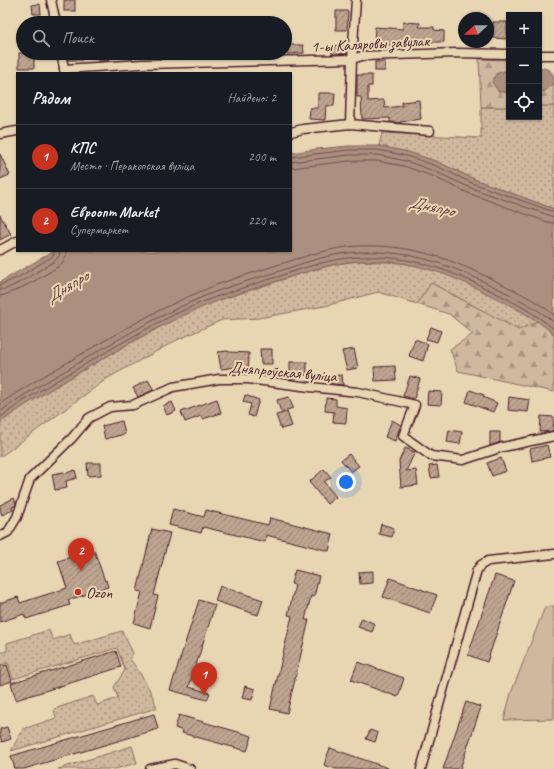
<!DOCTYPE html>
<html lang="ru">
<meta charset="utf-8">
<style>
body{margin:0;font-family:Caveat,sans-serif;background:#242831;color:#f1f3f6}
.controls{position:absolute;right:12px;top:12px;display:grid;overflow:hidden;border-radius:0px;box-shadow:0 1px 3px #0004}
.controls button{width:36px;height:36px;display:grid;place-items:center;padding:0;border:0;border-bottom:1px solid #363941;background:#171b24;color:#f1f3f6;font:20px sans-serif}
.compass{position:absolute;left:458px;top:12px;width:36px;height:36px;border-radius:50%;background:#171b24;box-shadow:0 1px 3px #0004;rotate:248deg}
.you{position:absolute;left:346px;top:482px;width:14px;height:14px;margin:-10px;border:3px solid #fff;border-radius:50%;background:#1a73e8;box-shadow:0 0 0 6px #1a73e833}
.badge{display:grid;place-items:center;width:26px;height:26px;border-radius:50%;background:#c8321e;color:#fff;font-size:13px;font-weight:700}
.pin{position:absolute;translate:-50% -33px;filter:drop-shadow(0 1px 2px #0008)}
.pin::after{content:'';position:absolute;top:21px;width:14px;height:12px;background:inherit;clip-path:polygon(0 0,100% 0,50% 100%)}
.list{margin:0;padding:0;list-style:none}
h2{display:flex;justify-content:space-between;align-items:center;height:52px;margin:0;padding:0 16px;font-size:17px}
h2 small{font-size:13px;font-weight:400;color:#9ea1a6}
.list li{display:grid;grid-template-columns:26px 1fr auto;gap:12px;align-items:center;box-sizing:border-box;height:64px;padding:0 16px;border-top:1px solid #363941}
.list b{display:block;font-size:15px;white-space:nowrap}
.list p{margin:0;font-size:13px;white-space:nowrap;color:#9ea1a6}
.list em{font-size:13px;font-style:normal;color:#9ea1a6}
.icon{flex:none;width:22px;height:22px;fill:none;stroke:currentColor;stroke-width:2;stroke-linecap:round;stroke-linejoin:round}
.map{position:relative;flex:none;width:554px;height:769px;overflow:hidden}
.search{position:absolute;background:#171b24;box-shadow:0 1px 3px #0004;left:16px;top:16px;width:276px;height:44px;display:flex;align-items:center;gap:10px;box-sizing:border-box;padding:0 14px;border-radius:22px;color:#9ea1a6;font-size:15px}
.panel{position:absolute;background:#171b24;box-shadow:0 1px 3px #0004;left:16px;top:72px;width:276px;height:180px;border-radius:0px}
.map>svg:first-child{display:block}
.grass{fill:url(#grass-dots);stroke:#8c6c64}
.forest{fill:url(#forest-firs);stroke:#8c6c64}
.park{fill:#cfb89d;stroke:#8c6c64}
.water{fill:#ac907f;stroke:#85635d}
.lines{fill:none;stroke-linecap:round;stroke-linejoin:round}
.shore{stroke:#714c4d;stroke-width:1}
.building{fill:url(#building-hatch);stroke:#4a1f2b}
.street-casing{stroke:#4a1f2b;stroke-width:11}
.street{stroke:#e8d6b3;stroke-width:8}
.poi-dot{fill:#c8321e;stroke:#e8d6b3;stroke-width:1.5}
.labels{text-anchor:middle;stroke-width:4;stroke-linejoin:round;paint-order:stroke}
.street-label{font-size:16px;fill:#4a1f2b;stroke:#e8d6b3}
.poi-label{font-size:16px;fill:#4a1f2b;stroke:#e8d6b3;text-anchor:start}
.water-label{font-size:17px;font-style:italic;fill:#623b40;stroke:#e8d6b3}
</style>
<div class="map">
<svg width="554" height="769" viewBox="0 0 554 769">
<defs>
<pattern id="grass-dots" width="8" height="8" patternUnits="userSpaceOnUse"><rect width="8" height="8" fill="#cfb89d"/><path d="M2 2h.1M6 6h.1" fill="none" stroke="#aa9580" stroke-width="1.8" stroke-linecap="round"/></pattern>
<pattern id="forest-firs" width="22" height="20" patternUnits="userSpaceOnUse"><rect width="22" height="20" fill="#cfb89d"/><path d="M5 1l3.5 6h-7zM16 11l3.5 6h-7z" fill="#aa9580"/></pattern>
<pattern id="building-hatch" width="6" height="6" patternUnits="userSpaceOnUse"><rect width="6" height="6" fill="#bea590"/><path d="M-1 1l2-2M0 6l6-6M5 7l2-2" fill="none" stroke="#9c8676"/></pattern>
</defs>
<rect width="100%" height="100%" fill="#e8d6b3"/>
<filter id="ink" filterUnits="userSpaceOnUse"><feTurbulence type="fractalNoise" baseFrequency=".025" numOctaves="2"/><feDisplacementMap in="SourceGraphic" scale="8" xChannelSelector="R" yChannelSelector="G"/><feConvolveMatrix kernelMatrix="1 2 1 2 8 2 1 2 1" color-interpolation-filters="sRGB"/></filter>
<g filter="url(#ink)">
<g class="grass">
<path d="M539 106H554V209L474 179 438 162 408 152 379 146 382 133 481 138V107H509V117H539Z"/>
<path d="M360 261C378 262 397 262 415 265 457 272 501 299 538 321L519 330 431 283 417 304 378 292 325 306 259 318 222 320 175 341 108 378 0 457V423L14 412 48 391 123 347 179 317 211 303 303 273 336 264Z"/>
<path d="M49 630 53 640 70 634 74 645 122 631 133 653 130 659C142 675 151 690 157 708L11 751 23 729 56 718 54 709 93 696 97 705 118 698 114 687 125 670 117 648 13 679 8 663 0 665V653L7 651V643Z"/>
<path d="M132 746 137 763 115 769H58Z"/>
</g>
<g class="forest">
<path d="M479 59 509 60V70L496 74 498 91 509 93V107H481Z"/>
<path d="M554 83V106H539V92L545 90Z"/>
<path d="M431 283 519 330 538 321 554 334V392L458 371 450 349 473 334 449 314 417 304Z"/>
</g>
<path class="park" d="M554 606V719L504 720 511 693 545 607Z"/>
<g class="water">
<path d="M539 68C551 68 554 72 554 83L545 91 539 92Z"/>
<path d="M509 70V93L498 91 492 82 496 74Z"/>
<path d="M348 146H379L408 152 438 162 474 179 554 209V334C535 318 514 307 492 296 447 273 411 259 360 261 333 262 306 272 280 280 257 288 233 294 210 304 165 322 122 347 80 372 53 388 25 404 0 423V282L54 251H291V153L317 149Z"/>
</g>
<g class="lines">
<g class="shore">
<path d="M291 157 348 150H378L407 156 436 166 472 183 554 212"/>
<path d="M291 162 349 155H378L406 161 434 171 471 188 554 217"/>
<path d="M291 168 349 161H377L404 166 432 176 468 193 547 222 554 223"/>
<path d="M0 285 19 277 53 256 55 251"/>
<path d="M0 290C14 289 41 268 55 261L59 256 60 251"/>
<path d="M0 296C9 296 56 270 62 263 65 259 66 255 66 251"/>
<path d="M0 404C22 388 46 375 70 361 114 335 157 309 204 290 227 280 250 274 274 266 301 258 330 247 359 246 414 244 454 260 502 284 520 293 539 302 554 315"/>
<path d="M0 412C23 394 50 380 75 365 118 339 161 314 207 295 230 286 253 279 277 272 303 263 331 253 360 252 413 250 450 265 497 288 517 298 537 308 554 322"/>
<path d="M0 418C24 399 51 384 77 369 120 344 163 317 210 299 232 291 254 284 277 277 303 268 332 258 360 257 412 255 449 270 494 292 515 303 536 314 554 329"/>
</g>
</g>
<g class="building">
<rect x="64" y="0" width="11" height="11"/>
<path d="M40 4 41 14H33L32 5Z"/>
<path d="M336 11H348L347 30H336Z"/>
<path d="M403 22 420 23 419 27H434V30L444 31V42H414V43L393 41V45L374 44 375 27 403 29Z"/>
<path d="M493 22H507V39L493 38Z"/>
<path d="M287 45H303L304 53 287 54Z"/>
<path d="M345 45 346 54H332V46Z"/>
<rect x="19" y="53" width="15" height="15"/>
<path d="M67 53H81L82 60H68Z"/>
<path d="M97 53H109V61H98Z"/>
<rect x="375" y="62" width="10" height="9"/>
<path d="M357 75H372V86H368V101L384 100 385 108 402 106V102L419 100 421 119 400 122V123L390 122V118L362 119 361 97H357Z"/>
<path d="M318 93H335L334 106H326L325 120 309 119 310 108H318Z"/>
<path d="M0 154 10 175 0 179Z"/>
<path d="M0 215 11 234 0 240Z"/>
<path d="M431 327 441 331 437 342 426 339Z"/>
<path d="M415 339 428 344 423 361 409 356Z"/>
<path d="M260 349H272V364H261Z"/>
<path d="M354 349 358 368 347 370 342 351Z"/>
<path d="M228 351 229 352 249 353 248 374 238 373V367L221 369 218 352Z"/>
<rect x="290" y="362" width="17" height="13"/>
<path d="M395 366 396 380 375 381 374 367Z"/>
<path d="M342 375 343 385 331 384 330 376Z"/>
<path d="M410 376 420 379 414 399 403 396Z"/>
<path d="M148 380 154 390 138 397 133 388Z"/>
<path d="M470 390 484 395 483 397 497 403 493 412 466 402Z"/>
<path d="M428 391 442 392 441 405 427 404Z"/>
<path d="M245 395 259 400 254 417 248 415 251 404 243 402Z"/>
<path d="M289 397 293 408 281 412 277 400Z"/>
<path d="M509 397 530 400 528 412 508 410Z"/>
<path d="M326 398 336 399V406L347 408 346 423 333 422 334 412 325 411Z"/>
<path d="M217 399 221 413 203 419 201 416 185 422 181 412Z"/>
<path d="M172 402 176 411 167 415 163 406Z"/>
<path d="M287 412 292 426 281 429 276 415Z"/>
<path d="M541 416 554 417 553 431 540 432Z"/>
<path d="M392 420 401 425 395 441 385 437Z"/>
<path d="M122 421 125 434 105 439 102 426Z"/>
<path d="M449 430 462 432 460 444 447 442Z"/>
<path d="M490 432H500V442L490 446Z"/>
<path d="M547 445 550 457 532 461 530 449Z"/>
<path d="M405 448 415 452 406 471 416 470 418 485 401 487 399 461Z"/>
<path d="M349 454 359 466 351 472 341 460Z"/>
<path d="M501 458 506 471 492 476 487 463Z"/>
<path d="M87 463H101V475L88 476Z"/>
<path d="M437 465 439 477 431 478 429 466Z"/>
<path d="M324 469 331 477 324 482 336 497 327 504 309 482Z"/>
<path d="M75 470 77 478 66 481 67 488 55 490 52 474 64 472V474Z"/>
<path d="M14 498 16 503 15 506 12 507 13 510 2 515 0 510V505Z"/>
<path d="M173 509 204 517 206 510 268 525 270 518 333 534 329 551 266 535 265 542 203 527 201 533 169 525Z"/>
<path d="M381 524 394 528 392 537 379 534Z"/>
<path d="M152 529 170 533 154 595 158 596 150 628 134 623 142 592 137 591Z"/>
<path d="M94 550 105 581 106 580 108 587 98 590 99 593 92 596 91 593 68 600 70 605 26 619 24 614 0 622V603L18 597 20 603 67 588 58 561Z"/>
<path d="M295 570 319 576 314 597 311 596 305 620H309L287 713 270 709 292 616 288 615 295 585 291 584Z"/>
<path d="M373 571V583L360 584 359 572Z"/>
<path d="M495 575 514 581 487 662 468 655Z"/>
<path d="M390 578 437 595 430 613 383 597Z"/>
<path d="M220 586 263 600 258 615 215 601Z"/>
<path d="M199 600 215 605 189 687 210 693 207 700 170 690Z"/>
<path d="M362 618 375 624 372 632 358 627Z"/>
<path d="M116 651 121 667 16 700 11 683Z"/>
<path d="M358 662 404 678 398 697 351 680Z"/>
<path d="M7 665 12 681 0 685V667Z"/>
<path d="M245 686 255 689 252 700 242 698Z"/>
<path d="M466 702 481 707 460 769H443Z"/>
<path d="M154 714 158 729 24 769H15L11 756Z"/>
<path d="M179 715 252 736 247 751 182 733 183 731 175 728Z"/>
<path d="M7 727 11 739 2 742 0 736V729Z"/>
<path d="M370 730 378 733 375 742 366 739Z"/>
<path d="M330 748 388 768V769H336L324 765Z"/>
</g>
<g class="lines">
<defs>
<g id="street">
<path d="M51 0 56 23"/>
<path d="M61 53 65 73"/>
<path d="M539 55H554"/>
<path d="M64 69 142 64 352 59 362 56 457 53 509 54"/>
<path d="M350 124 352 59 356 0"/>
<path d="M291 132 303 129 350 124 430 131"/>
<path d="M0 134 17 131"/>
<path d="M0 250 17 241"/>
<path d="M0 536 8 532 17 517 30 479 72 438 89 418 110 407 133 405 173 387 219 379H248L310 387 358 392 415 405 403 436 431 456 463 460 503 447 554 436"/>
<path d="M150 769 175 764 190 769"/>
<path d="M421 769 477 570 481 565 488 561 554 554"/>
</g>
</defs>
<use href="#street" class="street-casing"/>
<use href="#street" class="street"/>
</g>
</g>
<circle class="poi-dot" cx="78" cy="592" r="4"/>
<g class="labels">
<g class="street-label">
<text transform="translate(370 43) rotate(-3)" y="6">1-ы Каляровы завулак</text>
<text transform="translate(283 371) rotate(5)" y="6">Дняпроўская вуліца</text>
</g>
<g class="poi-label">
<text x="86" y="598">Ozon</text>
</g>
<g class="water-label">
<text transform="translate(432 206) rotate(12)" y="6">Дняпро</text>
<text transform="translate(67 286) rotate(-31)" y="6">Дняпро</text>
</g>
</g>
</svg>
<div class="controls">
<button>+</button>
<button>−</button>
<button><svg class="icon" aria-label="locate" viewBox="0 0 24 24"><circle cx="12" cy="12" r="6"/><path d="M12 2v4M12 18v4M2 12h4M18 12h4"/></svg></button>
</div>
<svg class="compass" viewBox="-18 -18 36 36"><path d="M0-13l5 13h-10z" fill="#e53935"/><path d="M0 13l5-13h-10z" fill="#9ea1a6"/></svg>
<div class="you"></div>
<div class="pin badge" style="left:204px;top:695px">1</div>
<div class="pin badge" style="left:81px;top:571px">2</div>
<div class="search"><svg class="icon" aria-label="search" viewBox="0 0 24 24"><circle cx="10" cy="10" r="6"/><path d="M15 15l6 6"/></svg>Поиск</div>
<section class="panel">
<h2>Рядом<small>Найдено: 2</small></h2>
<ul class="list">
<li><span class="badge">1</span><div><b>КПС</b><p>Место · Перакопская вуліца</p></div><em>200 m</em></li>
<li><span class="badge">2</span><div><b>Евроопт Market</b><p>Супермаркет</p></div><em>220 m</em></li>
</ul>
</section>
</div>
